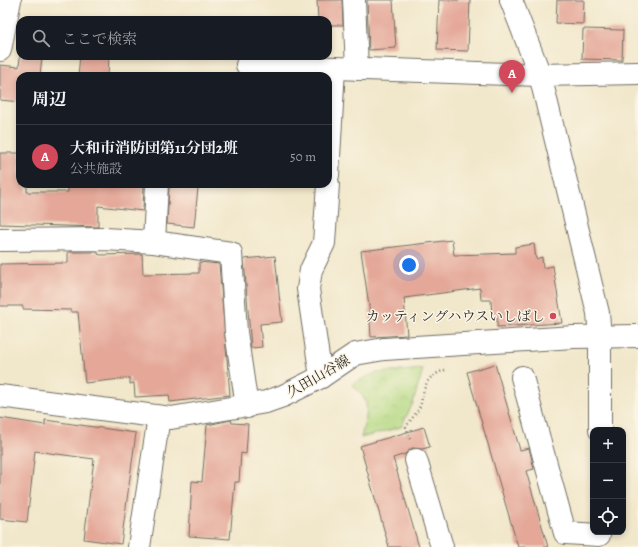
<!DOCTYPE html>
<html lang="ja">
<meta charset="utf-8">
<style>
body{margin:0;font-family:Alegreya,"Noto Serif JP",serif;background:#20242c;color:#f1f3f6}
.controls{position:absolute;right:12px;bottom:12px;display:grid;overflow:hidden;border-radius:8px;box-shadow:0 2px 6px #0003}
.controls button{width:36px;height:36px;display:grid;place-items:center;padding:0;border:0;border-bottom:1px solid #363941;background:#171b24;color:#f1f3f6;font:20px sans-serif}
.you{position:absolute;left:409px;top:265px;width:14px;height:14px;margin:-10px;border:3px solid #fff;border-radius:50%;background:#1a73e8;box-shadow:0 0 0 6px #1a73e833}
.badge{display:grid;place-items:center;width:26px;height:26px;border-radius:50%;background:#d1495b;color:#fff;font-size:13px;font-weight:700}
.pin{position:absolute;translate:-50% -33px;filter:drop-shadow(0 1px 2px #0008)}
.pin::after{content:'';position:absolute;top:21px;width:14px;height:12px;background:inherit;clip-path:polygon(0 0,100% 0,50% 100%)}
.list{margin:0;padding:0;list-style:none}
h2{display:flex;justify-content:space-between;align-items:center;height:52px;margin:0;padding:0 16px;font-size:17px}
h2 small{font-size:13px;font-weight:400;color:#9ea1a6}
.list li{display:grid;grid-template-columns:26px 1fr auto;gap:12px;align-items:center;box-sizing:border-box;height:64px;padding:0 16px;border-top:1px solid #363941}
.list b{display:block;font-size:15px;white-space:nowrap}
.list p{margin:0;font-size:13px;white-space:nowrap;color:#9ea1a6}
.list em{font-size:13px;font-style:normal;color:#9ea1a6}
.icon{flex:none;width:22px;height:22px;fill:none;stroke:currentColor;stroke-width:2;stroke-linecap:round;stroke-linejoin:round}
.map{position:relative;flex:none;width:638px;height:547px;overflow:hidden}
.search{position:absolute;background:#171b24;box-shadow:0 2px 6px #0003;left:16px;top:16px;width:316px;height:44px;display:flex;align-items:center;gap:10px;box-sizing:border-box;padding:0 14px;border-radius:12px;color:#9ea1a6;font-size:15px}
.panel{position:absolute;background:#171b24;box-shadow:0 2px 6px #0003;left:16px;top:72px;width:316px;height:116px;border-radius:12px}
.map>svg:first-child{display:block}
.park{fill:url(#park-crowns);stroke:#6f8256}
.building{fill:#e4a798}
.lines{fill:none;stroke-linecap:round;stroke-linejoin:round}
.minor-casing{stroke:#706d63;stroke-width:24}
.path{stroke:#706d63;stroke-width:2.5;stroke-dasharray:1 3;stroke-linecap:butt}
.minor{stroke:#fff;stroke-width:22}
.poi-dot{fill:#d1495b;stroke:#fcf5e5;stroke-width:1.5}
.labels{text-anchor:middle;stroke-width:3;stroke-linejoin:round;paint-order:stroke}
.poi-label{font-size:14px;fill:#2b2b2b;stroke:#fcf5e5;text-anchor:end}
.street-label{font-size:14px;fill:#2b2b2b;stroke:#fcf5e5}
</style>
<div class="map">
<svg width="638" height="547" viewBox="0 0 638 547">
<defs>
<pattern id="park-crowns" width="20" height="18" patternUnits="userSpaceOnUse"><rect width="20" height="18" fill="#b3d881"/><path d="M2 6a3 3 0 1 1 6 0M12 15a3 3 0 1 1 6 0" fill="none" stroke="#9aba70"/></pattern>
</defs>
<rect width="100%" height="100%" fill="#fcf5e5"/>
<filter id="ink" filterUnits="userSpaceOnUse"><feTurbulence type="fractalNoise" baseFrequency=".025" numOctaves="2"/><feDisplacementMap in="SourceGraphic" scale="8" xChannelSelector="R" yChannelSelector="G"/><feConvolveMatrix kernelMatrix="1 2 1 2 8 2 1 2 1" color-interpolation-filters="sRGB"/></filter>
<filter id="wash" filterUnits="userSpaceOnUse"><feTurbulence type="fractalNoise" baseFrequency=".012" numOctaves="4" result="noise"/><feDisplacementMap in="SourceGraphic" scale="16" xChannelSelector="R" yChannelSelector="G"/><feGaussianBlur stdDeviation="0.9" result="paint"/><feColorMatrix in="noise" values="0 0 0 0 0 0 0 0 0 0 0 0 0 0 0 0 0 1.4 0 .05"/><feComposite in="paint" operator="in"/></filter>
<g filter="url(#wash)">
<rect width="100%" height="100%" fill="#f1e7cb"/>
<path class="park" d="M423 369 413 403 401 427 361 438C367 410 373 405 352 384L375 373Z"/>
<g id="blocks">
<g class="building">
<path d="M317 0H342L343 25H328V20H318Z"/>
<path d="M367 0H393L396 48 369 50Z"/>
<path d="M439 0H470L468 51 437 50Z"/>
<path d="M557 0H584L583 24 556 23Z"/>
<path d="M583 29 623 30 622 60 582 59Z"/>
<path d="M20 56H42L40 76H20V102L0 100V65L19 67Z"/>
<path d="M80 56H109L108 76H78Z"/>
<path d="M0 153H20V184H27V192H68V184H144L143 211 98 206V227L0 224Z"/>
<path d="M172 185 198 188 194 227 167 224 169 187H172Z"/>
<path d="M452 240 454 255 515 253V247L534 244 536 259 542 257 543 268 553 266 562 323 497 327V317H492L491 300H481L480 288 404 298 407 335 371 337 369 306 361 251Z"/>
<path d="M68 252H98V254L101 255 142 254 143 274 199 273V262L219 264 230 395 170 402 169 395 135 397 134 383 130 384V378L85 383 78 312H71V310L23 309V306H0V264L68 263Z"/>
<path d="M275 256 282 322 260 324 262 347 251 348 244 259Z"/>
<path d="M495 364 520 450 529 448 534 469 526 471 548 547H518L467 372Z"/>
<path d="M0 418 45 425V420L136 433 121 544 84 539 94 459 35 451 27 522 0 519Z"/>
<path d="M231 420 232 423 248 424 246 454 241 453 239 482H235L230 539 189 536 192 481 202 482 207 425Z"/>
<path d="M424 427 430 447 422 449 412 448 405 454 393 458 419 547H389L360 446Z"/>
</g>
</g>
</g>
<g filter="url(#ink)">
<use href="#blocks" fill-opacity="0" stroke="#706d63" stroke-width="1"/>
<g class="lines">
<defs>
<g id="minor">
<path d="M354 0 357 69"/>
<path d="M511 0 540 75 598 313 600 337V430"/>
<path d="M0 50 10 0"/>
<path d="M247 65 540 75 638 73"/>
<path d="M328 175 334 68"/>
<path d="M0 240 105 239 154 242 231 253 236 332 247 407"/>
<path d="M154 242 157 184"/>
<path d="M321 377 308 289 311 270 324 243 328 184"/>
<path d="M522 377 565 533 599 535"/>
<path d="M0 396 171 418 266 402 283 396 321 377 355 354 384 349 574 337 638 336"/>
<path d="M416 460 442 547"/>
<path d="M139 547 159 417"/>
</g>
</defs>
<use href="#minor" class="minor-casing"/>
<path class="path" d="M410 439 406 427C411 419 419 411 421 403 425 385 425 377 445 370"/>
<use href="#minor" class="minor"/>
</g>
</g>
<circle class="poi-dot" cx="553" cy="316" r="4"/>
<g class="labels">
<g class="poi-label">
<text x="545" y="321">カッティングハウスいしばし</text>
</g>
<g class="street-label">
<text transform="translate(318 376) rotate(-30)" y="5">久田山谷線</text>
</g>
</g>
</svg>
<div class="controls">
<button>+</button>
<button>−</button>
<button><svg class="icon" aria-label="locate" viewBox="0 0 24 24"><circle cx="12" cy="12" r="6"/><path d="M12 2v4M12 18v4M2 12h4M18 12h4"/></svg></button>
</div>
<div class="you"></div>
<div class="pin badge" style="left:512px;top:93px">A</div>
<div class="search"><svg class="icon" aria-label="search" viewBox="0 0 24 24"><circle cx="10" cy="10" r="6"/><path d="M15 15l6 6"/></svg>ここで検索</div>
<section class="panel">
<h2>周辺<small></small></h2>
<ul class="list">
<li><span class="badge">A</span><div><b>大和市消防団第11分団2班</b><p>公共施設</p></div><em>50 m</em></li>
</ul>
</section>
</div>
